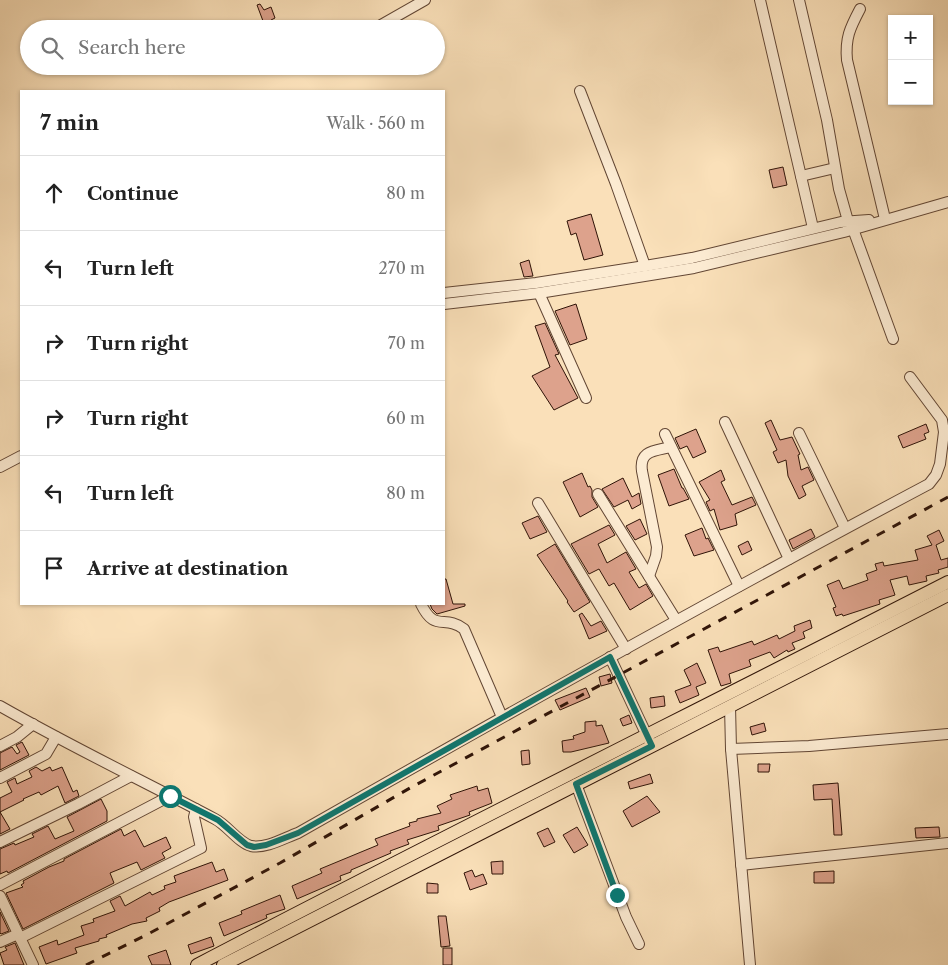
<!DOCTYPE html>
<meta charset="utf-8">
<style>
body{margin:0;font-family:"Libre Caslon Text",serif;background:#f2f2f2;color:#222}
.controls{position:absolute;right:15px;top:15px;display:grid;overflow:hidden;border-radius:0px;box-shadow:0 1px 4px #0004}
.controls button{width:45px;height:45px;display:grid;place-items:center;padding:0;border:0;border-bottom:1px solid #e0e0e0;background:#fff;color:#222;font:25px sans-serif}
.stop{position:absolute;width:15px;height:15px;margin:-11px;border:4px solid #0f766e;border-radius:50%;background:#fff}
.stop.end{background:#0f766e;border-color:#fff;box-shadow:0 1px 5px #0008}
.list{margin:0;padding:0;list-style:none}
h2{display:flex;justify-content:space-between;align-items:center;height:65px;margin:0;padding:0 20px;font-size:21px}
h2 small{font-size:16px;font-weight:400;color:#767676}
.list li{display:grid;grid-template-columns:32px 1fr auto;gap:15px;align-items:center;box-sizing:border-box;height:75px;padding:0 20px;border-top:1px solid #e0e0e0}
.list b{display:block;font-size:19px;white-space:nowrap}
.list em{font-size:16px;font-style:normal;color:#767676}
.icon{flex:none;width:28px;height:28px;fill:none;stroke:currentColor;stroke-width:2;stroke-linecap:round;stroke-linejoin:round}
.map{position:relative;flex:none;width:948px;height:965px;overflow:hidden}
.search{position:absolute;background:#fff;box-shadow:0 1px 4px #0004;left:20px;top:20px;width:425px;height:55px;display:flex;align-items:center;gap:12px;box-sizing:border-box;padding:0 18px;border-radius:28px;color:#767676;font-size:19px}
.panel{position:absolute;background:#fff;box-shadow:0 1px 4px #0004;left:20px;top:90px;width:425px;height:515px;border-radius:0px}
.map>svg:first-child{display:block}
.building{fill:#dda28c;stroke:#2f1307}
.lines{fill:none;stroke-linecap:round;stroke-linejoin:round}
.minor-casing{stroke:#624634;stroke-width:12}
.major-casing{stroke:#2f1307;stroke-width:14}
.minor{stroke:#fcebd2;stroke-width:10}
.major{stroke:#fae0b9;stroke-width:12}
.rail{stroke:#2f1307;stroke-width:3;stroke-dasharray:9 9;stroke-linecap:butt}
.route{stroke:#0f766e;stroke-width:6}
</style>
<div class="map">
<svg width="948" height="965" viewBox="0 0 948 965">
<rect width="100%" height="100%" fill="#fae0b9"/>
<filter id="stains"><feTurbulence type="fractalNoise" baseFrequency=".004" numOctaves="4"/><feColorMatrix values="0 0 0 0 .2 0 0 0 0 .09 0 0 0 0 .02 0 0 0 .5 -.17"/></filter>
<radialGradient id="worn" r=".72"><stop offset=".6" stop-color="#630" stop-opacity="0"/><stop offset="1" stop-color="#630" stop-opacity=".3"/></radialGradient>
<g class="building">
<path d="M260 4 264 10 271 7 275 18 271 20 277 29H266L257 5Z"/>
<path d="M783 167 787 185 773 188 769 170Z"/>
<path d="M591 214 603 255 584 260 576 233 571 235 567 221Z"/>
<path d="M529 260 533 276 524 277 520 263Z"/>
<path d="M576 304 587 339 570 345 555 311Z"/>
<path d="M545 323 559 354 555 355 578 398 554 410 532 376 550 367 535 326Z"/>
<path d="M771 420 780 440 792 437 800 454 798 455 801 470 808 467 814 480 802 486 806 495 799 499 788 476 786 460 778 463 773 452 777 450 765 423Z"/>
<path d="M926 424 929 432 924 434 926 439 903 448 898 436Z"/>
<path d="M696 429 706 452 693 458 687 446 680 449 675 438Z"/>
<path d="M674 469 682 488H683L689 499 669 506 658 475Z"/>
<path d="M721 470 725 480 721 482 732 505 752 497 756 505 735 514 737 525 720 530 714 509 710 511 706 502 710 500 699 482Z"/>
<path d="M582 473 588 487 590 486 592 490V497L598 507 580 517 563 482Z"/>
<path d="M623 478 632 497 639 493 641 504 632 509 628 500 614 507 602 489Z"/>
<path d="M538 516 547 532 530 539 522 523Z"/>
<path d="M640 519 647 534 635 540 626 526Z"/>
<path d="M609 525 615 535 598 544 607 563 626 552 636 569 629 572 639 588 646 584 653 596 630 610 614 583 609 586 599 569 589 574 571 544Z"/>
<path d="M702 528 706 539 708 538 714 550 694 556 685 535Z"/>
<path d="M811 529 815 537 793 549 789 540Z"/>
<path d="M939 530 944 541 936 545 941 560 948 558V567L938 570 939 573 926 576 927 581 909 585 907 576 890 580 895 595 879 600 880 604 843 616 842 614 836 616 833 608 836 607 827 585 839 580 843 589 868 580 866 574 877 570 875 564 883 562 884 566 918 560 915 550 932 545 927 536Z"/>
<path d="M748 541 752 550 742 555 738 546Z"/>
<path d="M555 544 590 602 574 612 567 602 568 601 537 555Z"/>
<path d="M444 579H446L453 604H465V606L437 614 432 609 430 604H444Z"/>
<path d="M582 613 591 626 601 621 607 631 589 639 579 615Z"/>
<path d="M810 620 812 628 803 632 805 638 792 643 795 649 788 652 787 650 774 658 770 652 749 660 751 666 729 674 731 683 721 686 708 650 718 647 720 652 752 641 754 645 777 635 779 639 795 631 794 626Z"/>
<path d="M697 663 706 683 696 687 699 695 680 703 675 691 691 685 684 670Z"/>
<path d="M610 674 612 683 601 686 599 677Z"/>
<path d="M586 688 590 697 560 710 555 700Z"/>
<path d="M664 696 665 706 651 708 650 698Z"/>
<path d="M629 715 632 723 623 726 620 719Z"/>
<path d="M596 721V726L602 725 609 743 571 752H563L562 741 574 739 573 736 585 732V722Z"/>
<path d="M764 723 766 731 752 735 750 727Z"/>
<path d="M22 742 29 755 0 770V753L12 747 17 754 20 752 16 745Z"/>
<path d="M529 750 530 764 522 765 521 751Z"/>
<path d="M758 764H770L769 772H758Z"/>
<path d="M36 767 42 771 50 767 52 771 62 767 73 792 77 790 79 796 65 803 58 786 41 795 39 792 23 799 24 800 0 812 10 829 0 834V798L12 792 7 782 15 778 17 784 32 777 29 771Z"/>
<path d="M650 774 653 783 630 789 628 782Z"/>
<path d="M838 783 842 835H834L832 799 814 800 813 785Z"/>
<path d="M477 786 478 791 488 788 492 803 469 812 470 815 438 826 439 830 407 840 409 844 390 851 391 853 351 870V872L340 876 341 880 297 899 292 886 322 873 320 869 378 845 375 839 410 826 409 823 417 821V819L441 813 437 806 452 799 450 795Z"/>
<path d="M647 796 660 812 632 827 623 811Z"/>
<path d="M101 799 107 811V821L8 873 7 871 0 874V849L14 843 15 845 34 837 32 834 48 826 55 839 74 831 67 817Z"/>
<path d="M577 827 588 845 574 853 563 835Z"/>
<path d="M939 827 940 837 916 838 915 828Z"/>
<path d="M548 828 555 842 544 847 537 833Z"/>
<path d="M121 829 124 836 135 830 144 847 166 837 171 848 162 853 165 858 141 870 137 862 110 873 114 883 23 929 6 893 23 887 21 885 24 883 23 881 49 867 64 861V859Z"/>
<path d="M503 861V874H492L491 862Z"/>
<path d="M212 862 216 872 224 869 228 880 169 902 159 908 160 911 146 918 147 921 132 924 106 935 107 937 99 939V941L75 948 77 953 46 964 39 947 57 940 58 945 84 935 81 926 94 922 93 919 115 911 110 901 120 896 125 906 150 892 152 895 165 889 164 886 176 882 174 876Z"/>
<path d="M472 870 475 877 483 874 487 884 470 890 464 873Z"/>
<path d="M834 871V883H814V872Z"/>
<path d="M427 883 438 884V893H427Z"/>
<path d="M280 895 285 909 266 915 267 918 224 936 219 923 242 914 241 911Z"/>
<path d="M0 912 9 931 1 934 0 933Z"/>
<path d="M438 916H446L450 946 441 947Z"/>
<path d="M211 937 214 946 191 954 188 945Z"/>
<path d="M15 943 24 965H4L0 953 7 950 5 947Z"/>
<rect x="443" y="948" width="9" height="17"/>
<path d="M166 950 171 965H152L148 956Z"/>
</g>
<g class="lines">
<defs>
<g id="minor">
<path d="M760 0 813 228"/>
<path d="M799 0 827 120 839 189 848 221"/>
<path d="M860 9C850 28 845 38 847 60L885 219"/>
<path d="M374 29 425 0"/>
<path d="M580 91 616 184 645 266"/>
<path d="M801 176 835 168"/>
<path d="M853 229 893 339"/>
<path d="M444 293 536 283 645 266 692 258 841 222 869 220"/>
<path d="M539 293 586 398"/>
<path d="M444 304 539 293 694 268 844 232 948 202"/>
<path d="M725 422 789 559"/>
<path d="M799 433 845 528"/>
<path d="M665 434 739 586"/>
<path d="M0 467 21 456"/>
<path d="M598 494 676 620"/>
<path d="M538 503 626 649"/>
<path d="M649 576 656 556 657 547 642 471C639 450 655 451 671 447"/>
<path d="M421 604C435 633 444 614 464 629L502 717"/>
<path d="M610 657 649 740"/>
<path d="M0 706C70 746 143 781 215 819 227 825 239 843 251 846 266 849 284 838 298 833 507 714 716 597 929 484L936 475 940 464 944 432 942 420 910 377"/>
<path d="M730 706 731 749 750 965"/>
<path d="M0 746 17 737 33 724"/>
<path d="M731 749 809 746 948 734"/>
<path d="M0 778 46 754 56 737"/>
<path d="M576 784 626 917 639 944"/>
<path d="M0 842 78 804 131 776"/>
<path d="M741 865 948 843"/>
<path d="M0 885 170 796"/>
<path d="M0 896 33 965"/>
<path d="M20 938 201 848 194 817 196 809"/>
<path d="M0 942 18 934"/>
</g>
<g id="major">
<path d="M197 965C446 835 698 710 948 582"/>
<path d="M223 965 948 595"/>
</g>
</defs>
<use href="#minor" class="minor-casing"/>
<use href="#major" class="major-casing"/>
<use href="#minor" class="minor"/>
<use href="#major" class="major"/>
<path class="rail" d="M86 965 150 933 280 863 410 788 948 497"/>
</g>
<g class="lines">
<path class="route" d="M170 796 218 820 247 845 254 847 266 845 298 833 610 657 652 746 576 784 617 895"/>
</g>
<rect width="100%" height="100%" filter="url(#stains)"/>
<rect width="100%" height="100%" fill="url(#worn)"/>
</svg>
<div class="controls">
<button>+</button>
<button>−</button>
</div>
<div class="stop" style="left:170px;top:796px"></div>
<div class="stop end" style="left:617px;top:895px"></div>
<div class="search"><svg class="icon" aria-label="search" viewBox="0 0 24 24"><circle cx="10" cy="10" r="6"/><path d="M15 15l6 6"/></svg>Search here</div>
<section class="panel">
<h2>7 min<small>Walk · 560 m</small></h2>
<ul class="list">
<li><svg class="icon" aria-label="ahead" viewBox="0 0 24 24"><path d="M12 20V5M6 11l6-6 6 6"/></svg><div><b>Continue</b></div><em>80 m</em></li>
<li><svg class="icon" aria-label="left" viewBox="0 0 24 24"><path d="M17 20v-9H6M10 6l-5 5 5 5"/></svg><div><b>Turn left</b></div><em>270 m</em></li>
<li><svg class="icon" aria-label="right" viewBox="0 0 24 24"><path d="M7 20v-9h11M14 6l5 5-5 5"/></svg><div><b>Turn right</b></div><em>70 m</em></li>
<li><svg class="icon" aria-label="right" viewBox="0 0 24 24"><path d="M7 20v-9h11M14 6l5 5-5 5"/></svg><div><b>Turn right</b></div><em>60 m</em></li>
<li><svg class="icon" aria-label="left" viewBox="0 0 24 24"><path d="M17 20v-9H6M10 6l-5 5 5 5"/></svg><div><b>Turn left</b></div><em>80 m</em></li>
<li><svg class="icon" aria-label="arrive" viewBox="0 0 24 24"><path d="M6 21V4h12l-3 4 3 4H6"/></svg><div><b>Arrive at destination</b></div></li>
</ul>
</section>
</div>
